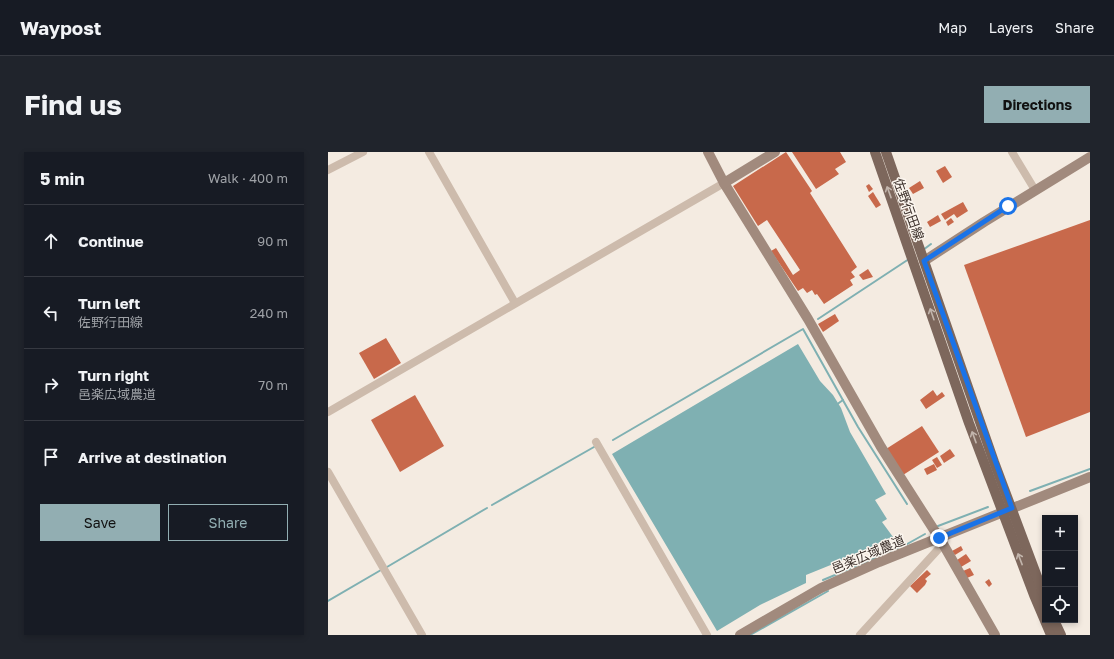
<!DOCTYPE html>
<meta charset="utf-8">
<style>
body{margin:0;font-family:"Golos Text","Noto Sans JP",sans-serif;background:#20242c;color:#f1f3f6}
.controls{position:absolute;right:12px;bottom:12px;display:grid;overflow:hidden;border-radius:0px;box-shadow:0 2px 6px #0003}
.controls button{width:36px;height:36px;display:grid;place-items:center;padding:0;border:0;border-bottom:1px solid #363941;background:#171b24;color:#f1f3f6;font:20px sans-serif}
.stop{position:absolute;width:12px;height:12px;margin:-9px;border:3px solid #1a73e8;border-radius:50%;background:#fff}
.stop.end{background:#1a73e8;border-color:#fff;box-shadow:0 1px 4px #0008}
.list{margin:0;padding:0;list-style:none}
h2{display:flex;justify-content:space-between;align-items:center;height:52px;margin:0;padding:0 16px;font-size:17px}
h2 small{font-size:13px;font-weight:400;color:#9ea1a6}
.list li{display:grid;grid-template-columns:26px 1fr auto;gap:12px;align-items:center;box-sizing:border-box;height:72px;padding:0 16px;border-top:1px solid #363941}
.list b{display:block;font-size:15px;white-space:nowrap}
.list p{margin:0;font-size:13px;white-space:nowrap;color:#9ea1a6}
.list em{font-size:13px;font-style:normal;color:#9ea1a6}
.actions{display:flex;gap:8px;padding:12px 16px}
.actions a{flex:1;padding:9px 0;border:1px solid #92aeb2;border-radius:0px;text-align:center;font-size:14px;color:#92aeb2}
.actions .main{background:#92aeb2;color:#111}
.icon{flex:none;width:22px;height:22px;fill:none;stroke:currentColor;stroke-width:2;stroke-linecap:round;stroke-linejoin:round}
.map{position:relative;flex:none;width:762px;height:483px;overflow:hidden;border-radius:0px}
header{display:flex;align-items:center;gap:24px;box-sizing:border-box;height:56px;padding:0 20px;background:#171b24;border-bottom:1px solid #363941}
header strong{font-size:19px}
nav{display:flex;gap:22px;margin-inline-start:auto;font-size:14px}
.intro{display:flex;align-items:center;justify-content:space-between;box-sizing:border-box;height:96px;padding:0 24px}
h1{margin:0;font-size:28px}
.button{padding:10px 18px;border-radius:0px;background:#92aeb2;color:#111;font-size:14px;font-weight:700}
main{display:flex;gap:24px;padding:0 24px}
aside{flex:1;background:#171b24;border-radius:0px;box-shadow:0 2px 6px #0003}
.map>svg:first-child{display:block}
.water{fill:#7fb0b2}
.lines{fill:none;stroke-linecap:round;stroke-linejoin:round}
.stream{stroke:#7fb0b2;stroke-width:2}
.building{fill:#c8694b}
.street{stroke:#cdbbac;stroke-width:8}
.secondary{stroke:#a18a7d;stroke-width:10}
.primary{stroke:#7d675c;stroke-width:10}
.oneway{stroke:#c2b5ac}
.route{stroke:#1a73e8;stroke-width:5}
.labels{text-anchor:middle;stroke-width:3;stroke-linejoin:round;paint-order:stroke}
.street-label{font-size:13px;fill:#3b302b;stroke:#fbf5ee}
</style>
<header>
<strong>Waypost</strong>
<nav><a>Map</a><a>Layers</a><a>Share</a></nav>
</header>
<div class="intro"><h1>Find us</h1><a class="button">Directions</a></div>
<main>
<aside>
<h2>5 min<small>Walk · 400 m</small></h2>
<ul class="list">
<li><svg class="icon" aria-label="ahead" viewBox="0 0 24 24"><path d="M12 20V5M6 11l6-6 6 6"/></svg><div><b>Continue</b></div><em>90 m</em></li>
<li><svg class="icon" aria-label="left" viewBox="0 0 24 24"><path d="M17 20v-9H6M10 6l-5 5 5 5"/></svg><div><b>Turn left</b><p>佐野行田線</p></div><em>240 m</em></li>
<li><svg class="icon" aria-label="right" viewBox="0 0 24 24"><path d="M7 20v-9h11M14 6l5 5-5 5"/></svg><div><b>Turn right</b><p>邑楽広域農道</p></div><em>70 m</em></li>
<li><svg class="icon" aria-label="arrive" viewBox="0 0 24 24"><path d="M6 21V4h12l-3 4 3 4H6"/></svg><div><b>Arrive at destination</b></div></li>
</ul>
<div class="actions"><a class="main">Save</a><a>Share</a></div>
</aside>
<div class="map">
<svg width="762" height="483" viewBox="0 0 762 483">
<rect width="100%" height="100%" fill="#f4ebe1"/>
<path class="water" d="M470 192 492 229 505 243 513 256 522 280 558 342 547 348 559 367 554 370 565 385 552 393 478 423V431L432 453 389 479 284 302Z"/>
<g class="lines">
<g class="stream">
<path d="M595 98 603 92"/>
<path d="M490 167 581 107"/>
<path d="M508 253 515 248"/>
<path d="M285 288 475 177 530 275 579 352"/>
<path d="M702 339 762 317"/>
<path d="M164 353 266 295"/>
<path d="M610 374 660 355"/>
<path d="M59 415 159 356"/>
<path d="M495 428 572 396 597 382"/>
<path d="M0 449 53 418"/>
<path d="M422 483 500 439"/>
</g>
</g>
<g class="building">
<path d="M458 0 484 39 482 41 529 115 523 120 527 125 522 128 525 133 496 152 489 142 487 143 484 138 479 141 475 136 470 139 443 99 448 96 465 123 472 118 439 68 430 74 405 34Z"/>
<path d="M464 0H512L518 10 507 17 511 22 488 37Z"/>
<path d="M617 14 624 25 615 31 608 19Z"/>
<path d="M592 29 596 36 585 42 581 36Z"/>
<path d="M541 32 545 37 541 40 538 34Z"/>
<path d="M545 40 553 53 548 56 540 44Z"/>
<path d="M635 50 640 59 629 66 626 62 617 68 613 62Z"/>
<path d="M610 63 613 69 602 75 599 70Z"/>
<path d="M623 66 626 70 620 74 618 70Z"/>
<path d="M762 68V260L698 285 636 113Z"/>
<path d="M540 117 545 125 535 128 531 123Z"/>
<path d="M507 162 511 169 495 180 490 172Z"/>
<path d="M58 186 73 211 46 227 31 201Z"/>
<path d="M605 238 609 244 614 240 617 244 598 257 592 248Z"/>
<path d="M87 243 116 294 72 320 43 268Z"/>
<path d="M594 274 611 300 575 323 558 297Z"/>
<path d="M622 297 627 304 616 311 612 304Z"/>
<path d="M609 305 614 313 609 316 604 308Z"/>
<path d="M606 312 609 318 599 323 596 317Z"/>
<path d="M633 394 635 398 627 403 624 399Z"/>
<path d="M638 402 643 409 633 415 629 408Z"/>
<path d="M642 416 646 423 639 426 635 419Z"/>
<path d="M599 418 603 422 597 427 599 429 597 433 589 441 582 434Z"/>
<path d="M661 427 664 432 661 435 657 430Z"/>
</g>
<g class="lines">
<g class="street">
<path d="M101 0 187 151"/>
<path d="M684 0 707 38"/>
<path d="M0 18 35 0"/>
<path d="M0 260 396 31"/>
<path d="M268 290 379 483"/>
<path d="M0 320 94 483"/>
<path d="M532 483 615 392"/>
</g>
<g class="secondary">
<path d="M380 0 396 31 480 167 553 295 615 392 667 483"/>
<path d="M396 31 447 0"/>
<path d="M596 109 656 70 762 5"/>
<path d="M412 483 493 436 551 410 762 325"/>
</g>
<g class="primary">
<path d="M547 0 641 271 706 443 723 483"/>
<path d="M558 0 666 310 717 446"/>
<path d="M726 468 733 483"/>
</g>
</g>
<defs><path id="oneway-shaft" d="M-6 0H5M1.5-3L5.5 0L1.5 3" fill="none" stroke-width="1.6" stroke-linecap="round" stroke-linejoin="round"/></defs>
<g class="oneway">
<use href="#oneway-shaft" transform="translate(561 40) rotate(-110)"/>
<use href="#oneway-shaft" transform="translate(604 162) rotate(-109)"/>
<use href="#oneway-shaft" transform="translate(646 285) rotate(-110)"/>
<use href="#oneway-shaft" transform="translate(692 407) rotate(-111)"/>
</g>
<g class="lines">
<path class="route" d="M611 386 684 356 596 109 680 54"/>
</g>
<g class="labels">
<g class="street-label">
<text transform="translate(581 57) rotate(70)" y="5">佐野行田線</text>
<text transform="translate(540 402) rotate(-23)" y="5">邑楽広域農道</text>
</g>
</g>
</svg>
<div class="controls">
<button>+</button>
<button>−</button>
<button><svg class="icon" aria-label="locate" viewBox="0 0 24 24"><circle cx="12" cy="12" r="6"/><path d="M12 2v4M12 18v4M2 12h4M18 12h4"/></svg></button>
</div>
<div class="stop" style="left:680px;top:54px"></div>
<div class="stop end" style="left:611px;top:386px"></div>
</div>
</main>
